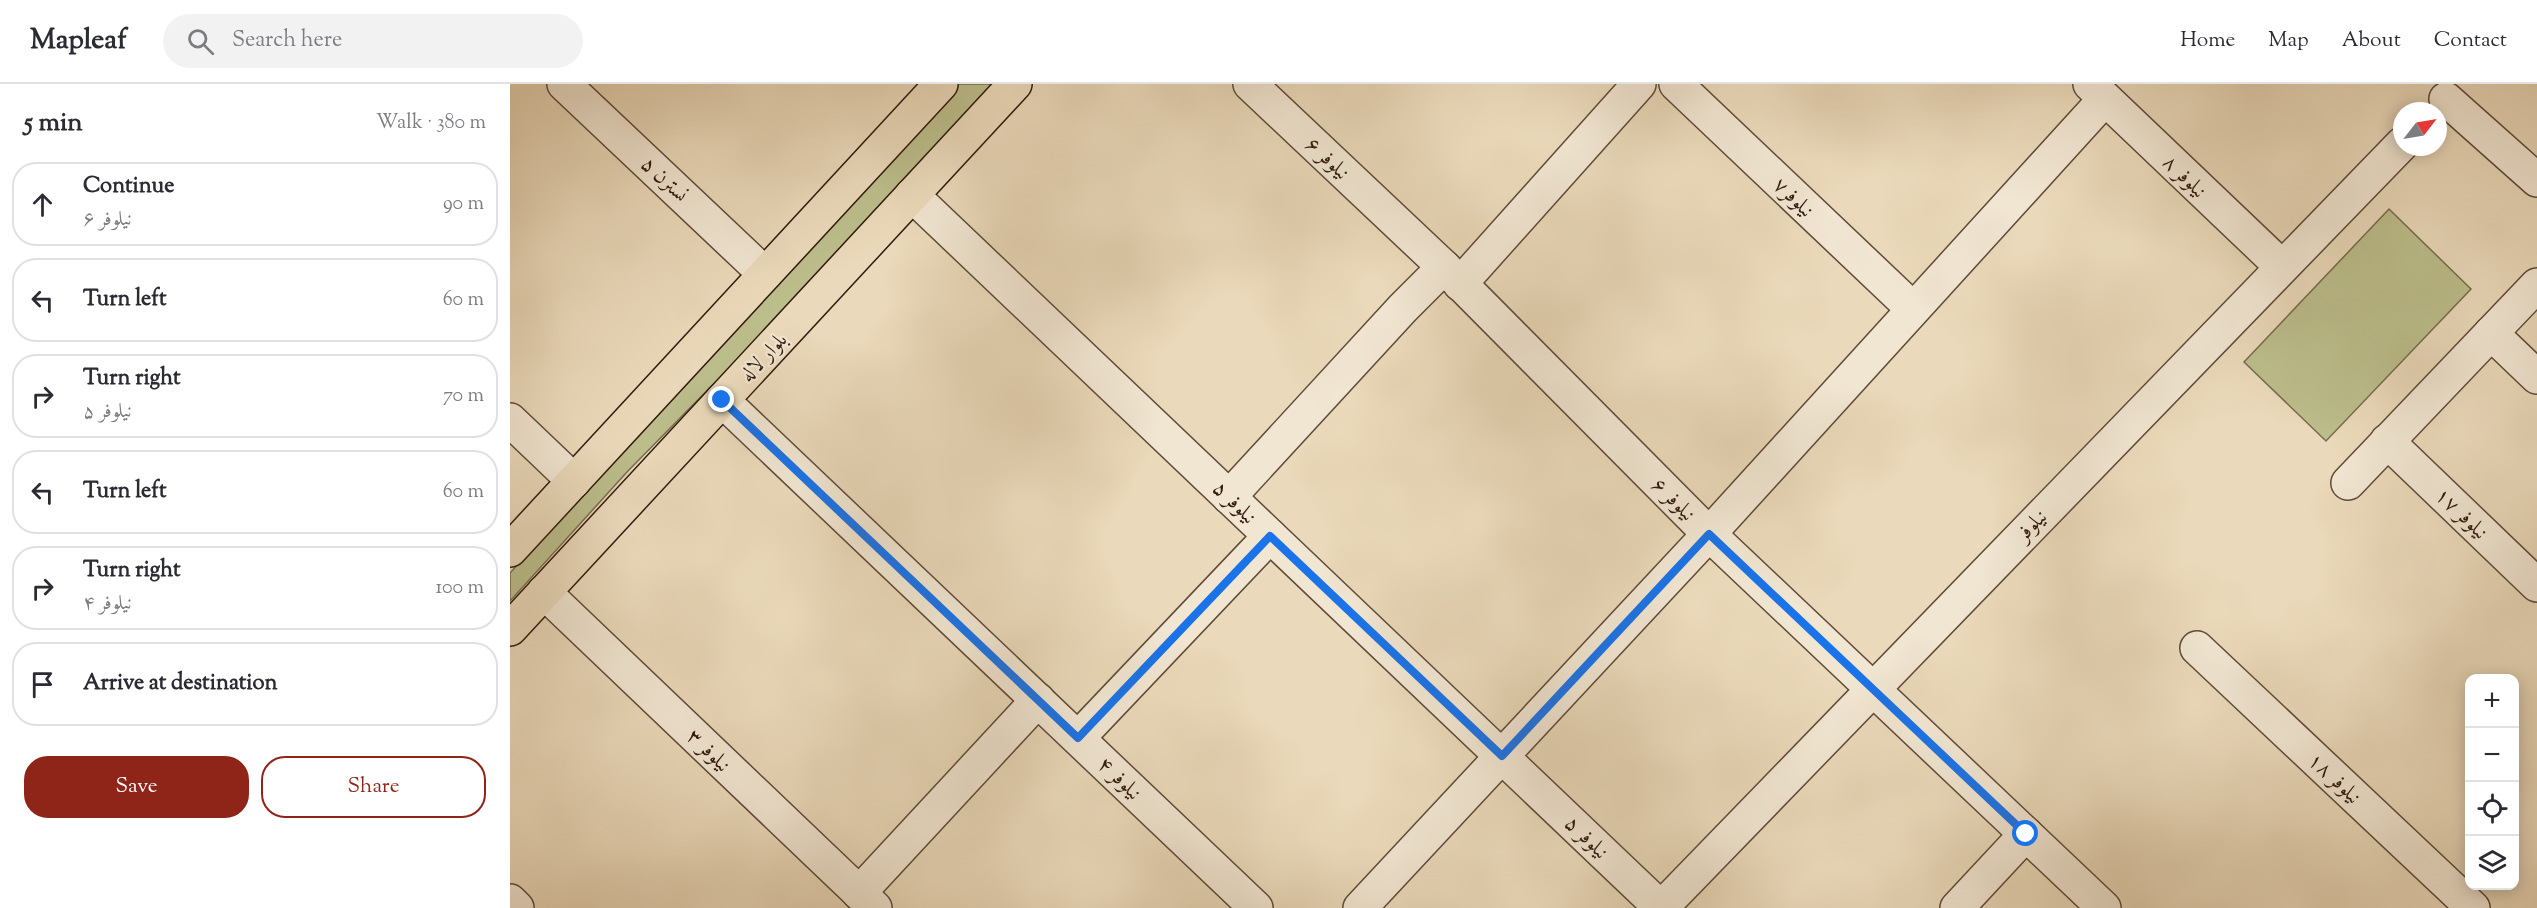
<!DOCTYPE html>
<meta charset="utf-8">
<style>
body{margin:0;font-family:"Sorts Mill Goudy",Amiri,serif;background:#f2f2f3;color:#2b2b33}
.controls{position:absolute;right:18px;bottom:18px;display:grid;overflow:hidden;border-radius:12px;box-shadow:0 3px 15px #0003}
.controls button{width:54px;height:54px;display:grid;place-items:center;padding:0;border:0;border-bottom:2px solid #e1e1e2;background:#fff;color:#2b2b33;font:30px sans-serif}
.compass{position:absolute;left:1883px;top:18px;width:54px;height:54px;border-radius:50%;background:#fff;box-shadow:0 3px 15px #0003;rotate:59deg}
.stop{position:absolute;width:18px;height:18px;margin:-14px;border:4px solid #1a73e8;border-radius:50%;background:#fff}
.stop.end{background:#1a73e8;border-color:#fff;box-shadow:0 2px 6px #0008}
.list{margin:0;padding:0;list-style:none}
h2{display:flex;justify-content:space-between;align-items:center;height:78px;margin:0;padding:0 24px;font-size:26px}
h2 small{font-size:20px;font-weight:400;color:#7c7c81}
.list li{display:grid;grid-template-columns:39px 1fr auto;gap:18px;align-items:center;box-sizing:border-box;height:84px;margin:0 12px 12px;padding:0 12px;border:2px solid #e1e1e2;border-radius:24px}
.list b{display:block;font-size:22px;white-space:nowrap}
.list p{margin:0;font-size:20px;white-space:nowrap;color:#7c7c81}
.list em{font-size:20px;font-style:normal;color:#7c7c81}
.actions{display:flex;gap:12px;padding:18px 24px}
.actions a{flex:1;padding:14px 0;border:2px solid #8f2418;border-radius:24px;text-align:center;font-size:21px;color:#8f2418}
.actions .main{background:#8f2418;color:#fff}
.icon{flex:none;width:33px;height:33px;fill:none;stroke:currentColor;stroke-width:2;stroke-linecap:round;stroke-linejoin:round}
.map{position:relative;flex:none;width:2027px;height:824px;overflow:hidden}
header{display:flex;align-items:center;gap:36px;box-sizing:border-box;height:84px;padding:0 30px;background:#fff;border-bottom:2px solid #e1e1e2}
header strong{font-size:28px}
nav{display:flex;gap:33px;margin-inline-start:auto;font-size:21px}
.search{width:420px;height:54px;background:#f2f2f3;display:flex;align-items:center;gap:15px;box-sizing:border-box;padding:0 21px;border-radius:33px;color:#7c7c81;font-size:22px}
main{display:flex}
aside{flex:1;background:#fff}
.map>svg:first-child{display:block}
.green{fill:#bcbe8c;stroke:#776c4e;stroke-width:1.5}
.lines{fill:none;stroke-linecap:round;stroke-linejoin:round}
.minor-casing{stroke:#604a3a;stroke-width:36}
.major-casing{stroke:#321a0f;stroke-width:36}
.minor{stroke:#f1e6d2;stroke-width:33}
.major{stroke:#ead9ba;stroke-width:33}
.route{stroke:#1a73e8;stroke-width:8}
.labels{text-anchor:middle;stroke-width:4.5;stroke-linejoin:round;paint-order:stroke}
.street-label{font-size:21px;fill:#321a0f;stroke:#f1e6d2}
</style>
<header>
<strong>Mapleaf</strong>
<div class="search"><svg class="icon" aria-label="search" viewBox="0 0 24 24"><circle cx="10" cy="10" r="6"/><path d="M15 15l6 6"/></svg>Search here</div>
<nav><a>Home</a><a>Map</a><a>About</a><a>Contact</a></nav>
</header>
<main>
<aside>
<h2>5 min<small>Walk · 380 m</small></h2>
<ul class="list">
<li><svg class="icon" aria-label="ahead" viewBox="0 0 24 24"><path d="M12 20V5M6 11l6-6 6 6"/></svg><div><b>Continue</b><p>نیلوفر ۶</p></div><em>90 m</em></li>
<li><svg class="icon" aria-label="left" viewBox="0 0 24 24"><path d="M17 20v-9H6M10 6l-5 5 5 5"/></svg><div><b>Turn left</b></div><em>60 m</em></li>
<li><svg class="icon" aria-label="right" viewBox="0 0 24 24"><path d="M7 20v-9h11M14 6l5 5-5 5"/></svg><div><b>Turn right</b><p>نیلوفر ۵</p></div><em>70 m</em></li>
<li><svg class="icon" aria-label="left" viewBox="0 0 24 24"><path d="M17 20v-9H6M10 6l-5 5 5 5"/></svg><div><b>Turn left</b></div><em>60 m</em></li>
<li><svg class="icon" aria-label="right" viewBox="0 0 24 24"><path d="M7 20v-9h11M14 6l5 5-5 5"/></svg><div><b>Turn right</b><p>نیلوفر ۴</p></div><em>100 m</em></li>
<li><svg class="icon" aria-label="arrive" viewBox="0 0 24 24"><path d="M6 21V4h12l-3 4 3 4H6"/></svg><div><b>Arrive at destination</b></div></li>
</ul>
<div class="actions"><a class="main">Save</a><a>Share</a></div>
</aside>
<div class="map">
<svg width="2027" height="824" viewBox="0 0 2027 824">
<rect width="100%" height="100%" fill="#ead9ba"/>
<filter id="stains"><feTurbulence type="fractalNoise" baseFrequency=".00333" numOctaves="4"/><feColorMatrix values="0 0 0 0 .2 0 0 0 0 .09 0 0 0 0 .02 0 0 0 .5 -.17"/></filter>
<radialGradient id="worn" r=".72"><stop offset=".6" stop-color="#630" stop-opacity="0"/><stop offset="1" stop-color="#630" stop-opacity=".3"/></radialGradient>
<g class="green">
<path d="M448 0H487L290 212 117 388 0 517V489Z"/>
<path d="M1879 125 1961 205 1816 357 1734 278Z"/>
</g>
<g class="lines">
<defs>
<g id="minor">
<path d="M54 0 255 190"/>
<path d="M740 0 934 183 1199 450 1594 824"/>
<path d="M1166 0 1403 225"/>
<path d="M1580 0 1772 183"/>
<path d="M1936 15 2027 96"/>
<path d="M402 111 1151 824"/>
<path d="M950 200 1129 0"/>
<path d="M1981 249 2027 293"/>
<path d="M212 316 746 824"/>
<path d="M0 336 64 397"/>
<path d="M1877 357 2027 501"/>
<path d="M1838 399 2027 201"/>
<path d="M719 413 893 224 934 183"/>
<path d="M34 508 365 824"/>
<path d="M1687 564 1963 824"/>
<path d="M568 654 760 452"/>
<path d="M349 809 528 616"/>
<path d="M0 817 7 824"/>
<path d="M850 824 1199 450 1595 15"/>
<path d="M1151 824 1892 60"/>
<path d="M1447 824 1516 750"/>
</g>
<g id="major">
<path d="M0 466 431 0"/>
<path d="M0 545 505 0"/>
</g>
</defs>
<use href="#minor" class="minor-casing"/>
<use href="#major" class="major-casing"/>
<use href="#minor" class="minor"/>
<use href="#major" class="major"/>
</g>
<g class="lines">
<path class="route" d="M212 316 568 654 760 452 992 672 1199 450 1516 750"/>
</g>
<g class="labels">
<g class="street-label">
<text transform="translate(818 74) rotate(43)" y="7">نیلوفر ۶</text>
<text transform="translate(1675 92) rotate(44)" y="7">نیلوفر ۸</text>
<text transform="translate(155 95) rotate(43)" y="7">نسترن ۵</text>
<text transform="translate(1284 113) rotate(44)" y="7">نیلوفر۷</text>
<text transform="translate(253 273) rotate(-47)" y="7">بلوار لاله</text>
<text transform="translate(1164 415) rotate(45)" y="7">نیلوفر ۶</text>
<text transform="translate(725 418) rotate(44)" y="7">نیلوفر ۵</text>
<text transform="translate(1952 429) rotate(44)" y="7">نیلوفر ۱۷</text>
<text transform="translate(1521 441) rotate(-46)" y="7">نیلوفر</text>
<text transform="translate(199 666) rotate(44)" y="7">نیلوفر ۳</text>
<text transform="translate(610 694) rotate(44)" y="7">نیلوفر ۴</text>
<text transform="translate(1825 694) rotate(43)" y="7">نیلوفر ۱۸</text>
<text transform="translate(1077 753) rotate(44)" y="7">نیلوفر ۵</text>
</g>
</g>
<rect width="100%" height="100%" filter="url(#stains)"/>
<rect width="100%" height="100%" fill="url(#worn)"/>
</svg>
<div class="controls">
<button>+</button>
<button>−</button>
<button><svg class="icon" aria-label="locate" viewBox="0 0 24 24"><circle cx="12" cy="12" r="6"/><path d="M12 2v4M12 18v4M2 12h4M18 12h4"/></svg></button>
<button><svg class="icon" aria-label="layers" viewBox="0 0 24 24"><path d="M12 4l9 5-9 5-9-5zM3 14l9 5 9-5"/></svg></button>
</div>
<svg class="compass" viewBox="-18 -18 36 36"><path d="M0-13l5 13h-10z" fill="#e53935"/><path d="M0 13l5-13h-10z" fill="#7c7c81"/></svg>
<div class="stop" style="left:1516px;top:750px"></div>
<div class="stop end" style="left:212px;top:316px"></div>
</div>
</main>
